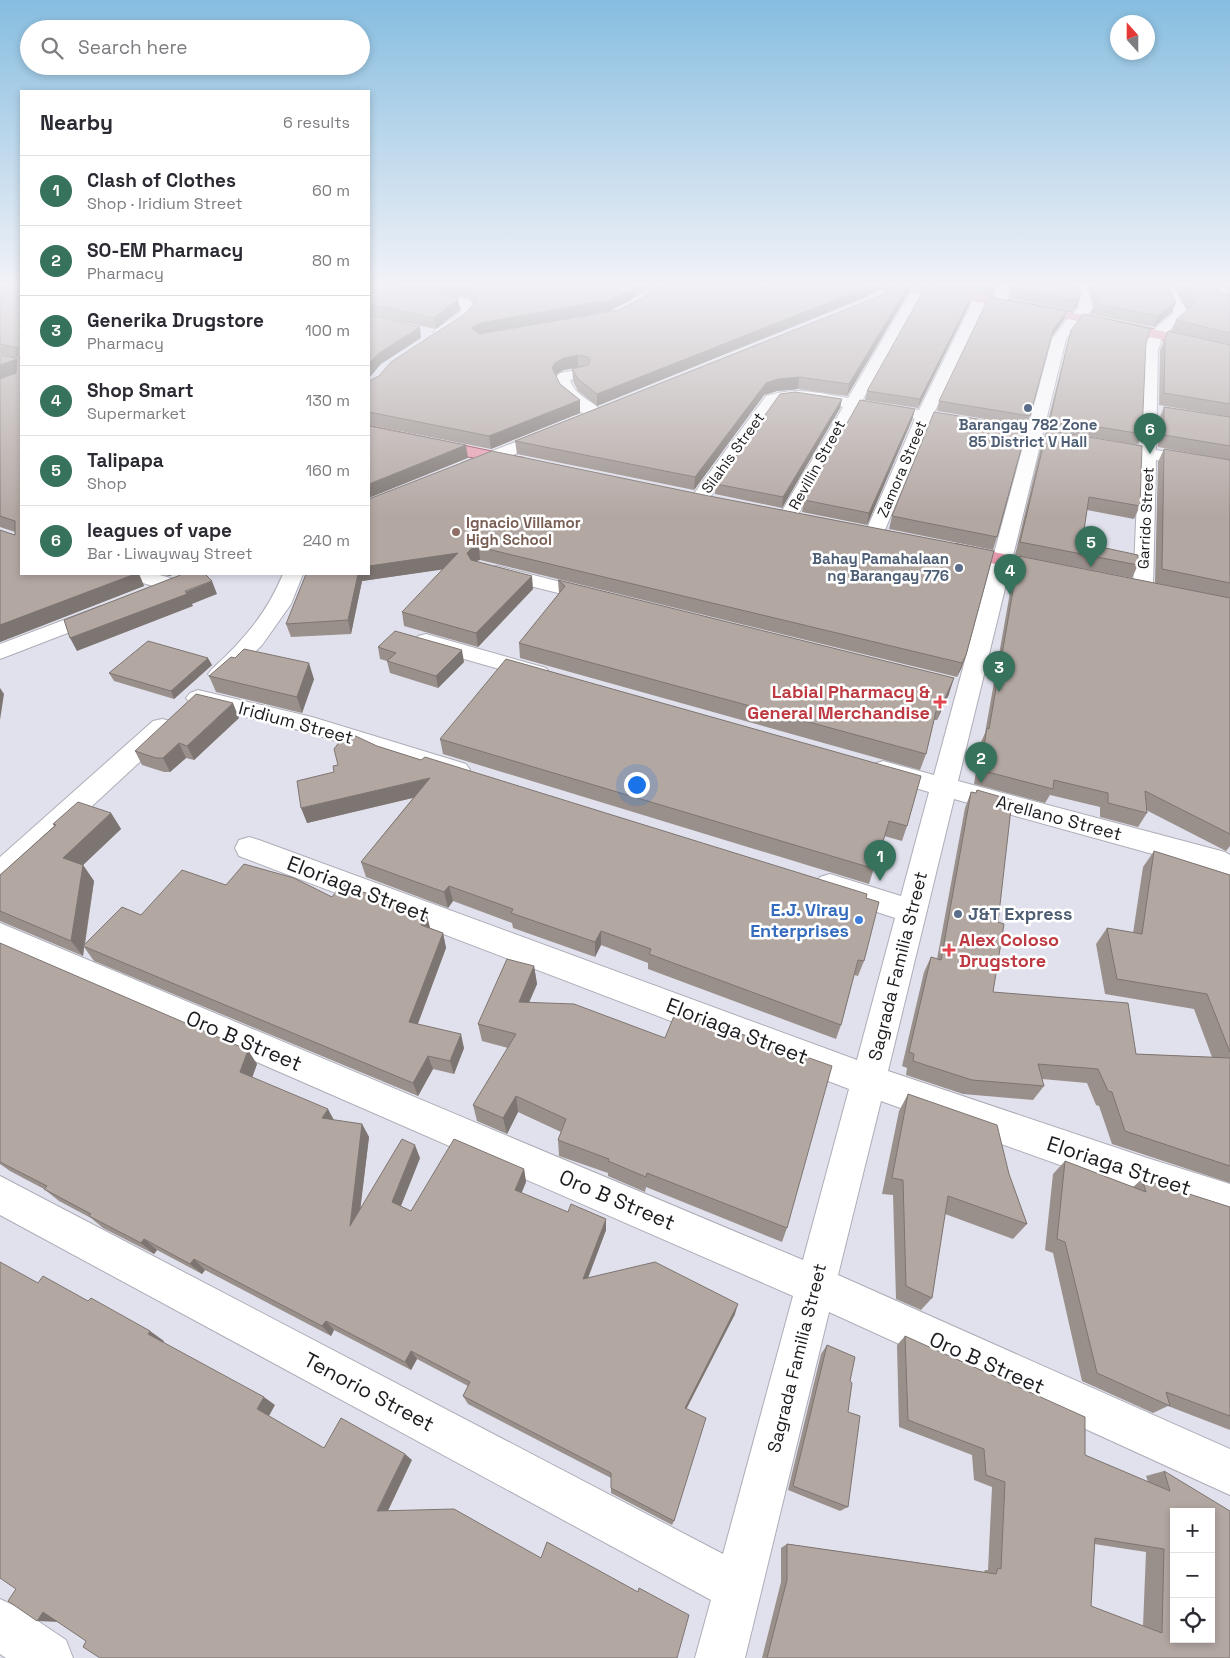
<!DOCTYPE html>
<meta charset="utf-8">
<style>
body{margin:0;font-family:"Space Grotesk",sans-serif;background:#f7f7f7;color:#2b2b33}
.controls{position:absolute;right:15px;bottom:15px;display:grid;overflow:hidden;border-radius:0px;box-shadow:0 2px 8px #0003}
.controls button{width:45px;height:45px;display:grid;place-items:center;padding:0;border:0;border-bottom:1px solid #e1e1e2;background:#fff;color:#2b2b33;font:25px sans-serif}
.compass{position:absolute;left:1110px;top:15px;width:45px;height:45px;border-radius:50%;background:#fff;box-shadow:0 2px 8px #0003;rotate:339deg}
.you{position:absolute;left:636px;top:784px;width:18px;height:18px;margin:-12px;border:4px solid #fff;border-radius:50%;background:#1a73e8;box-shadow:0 0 0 8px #1a73e833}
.badge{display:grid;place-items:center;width:32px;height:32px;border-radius:50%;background:#37725c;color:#fff;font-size:16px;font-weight:700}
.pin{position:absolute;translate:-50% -41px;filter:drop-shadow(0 1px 2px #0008)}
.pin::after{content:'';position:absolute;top:26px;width:18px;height:15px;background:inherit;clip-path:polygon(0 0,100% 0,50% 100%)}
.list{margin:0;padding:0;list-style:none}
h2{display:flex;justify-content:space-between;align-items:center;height:65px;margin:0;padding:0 20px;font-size:21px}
h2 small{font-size:16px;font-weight:400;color:#7c7c81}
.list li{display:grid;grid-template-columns:32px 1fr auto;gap:15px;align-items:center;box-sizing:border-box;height:70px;padding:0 20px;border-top:1px solid #e1e1e2}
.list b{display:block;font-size:19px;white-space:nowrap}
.list p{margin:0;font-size:16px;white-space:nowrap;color:#7c7c81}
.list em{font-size:16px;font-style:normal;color:#7c7c81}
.icon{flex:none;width:28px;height:28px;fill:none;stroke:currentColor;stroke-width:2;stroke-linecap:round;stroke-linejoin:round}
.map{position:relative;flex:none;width:1230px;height:1658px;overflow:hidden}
.search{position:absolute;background:#fff;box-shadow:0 2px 8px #0003;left:20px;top:20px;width:350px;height:55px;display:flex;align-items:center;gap:12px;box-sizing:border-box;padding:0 18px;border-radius:28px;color:#7c7c81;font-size:19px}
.panel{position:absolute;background:#fff;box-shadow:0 2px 8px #0003;left:20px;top:90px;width:350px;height:485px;border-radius:0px}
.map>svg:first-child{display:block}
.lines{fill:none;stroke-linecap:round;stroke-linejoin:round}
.minor-casing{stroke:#adadb8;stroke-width:2}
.major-casing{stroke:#944357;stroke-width:2}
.minor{fill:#fff;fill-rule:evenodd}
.major{fill:#e59bac;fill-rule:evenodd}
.wall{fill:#9a908b;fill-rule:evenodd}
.shaded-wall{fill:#7d7571}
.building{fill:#b3a7a2;stroke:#7d7571;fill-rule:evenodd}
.service-dot{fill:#5c6f8a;stroke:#fff;stroke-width:2}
.education-dot{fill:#8d6e63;stroke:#fff;stroke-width:2}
.health-dot{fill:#e0444e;stroke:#fff;stroke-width:2}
.shop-dot{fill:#3f7fe0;stroke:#fff;stroke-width:2}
.labels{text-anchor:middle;stroke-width:5;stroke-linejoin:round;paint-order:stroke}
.far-service-label{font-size:15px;font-weight:bold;fill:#4e5e75;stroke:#fff}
.far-street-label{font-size:15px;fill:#1c1c20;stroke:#fff}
.far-education-label{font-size:15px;font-weight:bold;fill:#785e54;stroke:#fff;text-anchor:start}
.health-label{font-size:18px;font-weight:bold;fill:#be3a42;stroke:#fff;text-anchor:end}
.street-label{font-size:18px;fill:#1c1c20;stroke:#fff}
.shop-label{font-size:18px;font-weight:bold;fill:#366cbe;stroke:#fff;text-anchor:end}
.service-label{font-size:18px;font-weight:bold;fill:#4e5e75;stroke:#fff;text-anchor:start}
.near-street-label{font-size:21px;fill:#1c1c20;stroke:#fff}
</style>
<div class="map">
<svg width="1230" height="1658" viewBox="0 0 1230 1658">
<rect width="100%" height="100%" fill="#e1e1ed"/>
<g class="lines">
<defs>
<g id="minor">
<path d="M912 284H924L925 288 862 401 919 410 971 305 970 296 976 292 982 296 985 305 934 413 976 421 978 424 976 427 970 429 930 422 882 537 875 539 868 537 865 533 915 419 857 409 797 516 795 520 788 522 781 520 779 516 843 407C822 403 799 396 778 402L706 503 699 505 692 503 690 499 766 396C797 386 818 393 848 398L913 288Z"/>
<path d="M996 284H1008V301L1006 304H996L994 301Z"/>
<path d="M1074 284H1086L1093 309 1081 320 1066 339 958 781 1225 852 1230 855V878L1207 869 954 799 888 1071 1144 1157 1230 1184V1222L1144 1195 881 1101 838 1275 1230 1449V1495L829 1312 745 1658H695L711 1600 0 1215V1176L723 1554 793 1296 0 950V923L803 1260 849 1089 239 856 235 848 239 840 249 837 259 840 857 1060 895 918 820 893 815 885 820 877 830 874 901 896 929 792 874 776 870 770 874 764 883 761 934 775 1052 339 1071 314 1079 308Z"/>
<path d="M1160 284H1172L1188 314 1163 336 1158 350 1156 450 1230 462V472L1156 460 1153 588 1150 592 1143 594 1136 592 1133 588 1139 457 1100 451 1097 447 1100 443 1106 442 1139 447 1144 350 1152 331 1174 313Z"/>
<path d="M423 291 470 300 476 310C468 321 451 339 436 335L434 332 436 329 456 317 462 310 460 306 418 298 417 295 418 292Z"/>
<path d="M582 369 587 370 589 373 587 376 570 380C576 398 594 400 604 414L602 417C583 422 560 395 554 379L560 373Z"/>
<path d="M551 428 557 429 559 433 557 437 474 471 468 472 462 471 459 467 462 463Z"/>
<path d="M497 566 601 592 605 596 601 600 594 602 490 576 487 572 490 568Z"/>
<path d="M123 574C137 573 171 572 180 585L177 589 170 591 126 578Z"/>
<path d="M283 574H303L291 604 262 645 228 679 220 681 212 679 208 674 212 669C243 641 267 613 283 574Z"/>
<path d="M101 606 109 607 112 612 109 617 0 659V644Z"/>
<path d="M426 634 546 668 550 673 546 678 538 680 418 646 415 641 418 636Z"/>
<path d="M198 690 312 717 466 764 470 770 466 776 457 779 307 732 190 703 186 698 190 693Z"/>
<path d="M162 719 171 721 174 727 171 733 10 882 0 885V857L153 721Z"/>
<path d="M0 1599 17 1607 66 1640 73 1658H6L0 1654Z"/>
</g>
<g id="major">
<path d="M873 284C916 278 976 294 1019 302 1089 316 1161 329 1230 348V356C1115 328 997 301 879 288Z"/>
<path d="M369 426 518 457 524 458 527 462 524 466 518 467 369 436Z"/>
<path d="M955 544 1052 564 1059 566 1062 570 1059 574 1052 576 948 554 945 550 948 546Z"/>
</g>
</defs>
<use href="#minor" class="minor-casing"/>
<use href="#major" class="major-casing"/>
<use href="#minor" class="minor"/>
<use href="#major" class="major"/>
</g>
<g class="wall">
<path d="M0 284H21V574H139L144 586 0 642V531L15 535V532L0 527V379L6 377 0 379V355L15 358 0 354Z"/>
<path d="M369 284H654L631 300 609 311 619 310 643 298 660 284 878 290 866 297 597 406 578 391 573 381 572 369 580 367 564 370 556 375 560 384 580 400V413L491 449 369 425V381L379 376 466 313 474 303 470 298 411 287 410 288 460 310 436 329 369 315Z"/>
<path d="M910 284 908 293 847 396 798 389 777 391 764 395 694 490 517 454 515 441Z"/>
<path d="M932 284H996L993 295Z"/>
<path d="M1009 284H1078L1077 307 1072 311 1010 298Z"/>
<path d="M1086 284H1167L1172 312 1154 327 1090 314 1094 305Z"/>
<path d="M1173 284H1217L1219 291 1229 295 1223 284H1230V417L1159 405 1160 350 1168 331H1171L1176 320 1187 310Z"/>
<path d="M971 297 969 305 918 408 865 400 867 391Z"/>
<path d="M1064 320 1051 337 1027 426 937 411 939 401Z"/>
<path d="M1071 330 1146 340 1142 434 1137 445 1046 429 1068 340Z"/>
<path d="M842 399 840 408 782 508 715 494 716 484Z"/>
<path d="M1164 407 1230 417V598L1155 583 1158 462 1164 449 1223 459 1158 447 1159 419Z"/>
<path d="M915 409 912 420 867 525 802 512 804 500Z"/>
<path d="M1047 430 1140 506 1134 519 1087 510 1082 543 1138 565 1132 578 1015 555 1042 442Z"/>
<path d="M369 499 966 655 961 669 957 677 480 560 476 561 533 589 478 647 404 626 402 612 443 569 362 581 351 634 291 637 286 624Z"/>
<path d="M892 516 997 537 993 550 889 529Z"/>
<path d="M1019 556 1230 598V846L1226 851 1146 810 1147 813 1138 827 1100 817V807L1050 795 1045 803 974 784 981 742 985 733 1014 570Z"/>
<path d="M160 574H175L169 576Z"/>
<path d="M558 580 949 694 937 720H934L926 754 920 770 520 658 519 643 559 594Z"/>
<path d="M378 647 464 662 438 688 390 673 387 661 380 659Z"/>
<path d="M235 658 314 679 302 713 216 692 209 676Z"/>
<path d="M212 665 174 699 114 681 109 673Z"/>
<path d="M239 718 194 760 186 758 170 772H164L142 765 135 751Z"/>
<path d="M440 739 921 776 907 826 902 841 884 836 869 884 443 754Z"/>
<path d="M377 746 421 760 866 898 864 961 858 976 854 975 841 1025 836 1039 648 969V963L601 945 595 957 513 928 512 923 453 901 448 908 366 877 361 862 413 798 307 823 338 765Z"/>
<path d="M977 790 998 922 993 992 1136 1054 1212 1057 1194 1009 1105 994 1096 944 1107 928 1133 933 1143 867 1154 851 1230 875V1183L1112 1144 1099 1106 1096 1105 1087 1083 1042 1079 1044 1086 1033 1100 963 1094 906 1075 907 1068 902 1066 924 972 931 957 937 959 965 808 971 792 976 793Z"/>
<path d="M111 813 121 829 83 865 94 881 85 945 141 915 226 885 332 897 430 928 443 933 446 948 418 1024 464 1048 454 1074 433 1069 418 1096 94 961 84 947 83 956 0 921V875L54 826 53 824Z"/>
<path d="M0 943 257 1064 252 1078 334 1120 362 1124 369 1137 360 1208 420 1158 401 1206 411 1211 524 1169 526 1182 521 1193 606 1230 588 1277 735 1314 687 1408 674 1521 672 1525 611 1493V1478L468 1404 463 1396 468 1386 417 1359 411 1370 334 1330 331 1336 205 1270 202 1274 157 1250 154 1254 103 1228 91 1218 59 1201 44 1189 10 1171 0 1164Z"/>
<path d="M534 966 537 984 529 1002 787 1228 782 1242 646 1187 645 1192 608 1176V1173L559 1156 558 1140 561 1132 518 1112 507 1134 477 1121 473 1105 508 1048 482 1041 478 1024Z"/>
<path d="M908 1094 1009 1174 1027 1224 1013 1239 945 1214 932 1298 921 1310 896 1299 893 1195 882 1194 899 1111Z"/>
<path d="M1065 1161 1133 1187 1142 1179 1230 1207V1430L1168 1406 1153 1413 1082 1381 1053 1253 1045 1250 1053 1174Z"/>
<path d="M905 1336 1085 1455 1148 1482 1146 1476 1164 1471 1230 1658H762L781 1582V1548L787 1544 984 1572 985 1570H988L992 1487 974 1480 972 1455 899 1427 897 1345ZM1094 1544 1146 1552 1143 1626 1091 1606Z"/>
<path d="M827 1345 850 1381 848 1412V1507L840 1511 788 1490 821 1354Z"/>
</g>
<g class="shaded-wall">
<path d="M402 284H411V287L403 292Z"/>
<path d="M639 284H654L631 300 609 311 472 339 471 328 480 323Z"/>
<path d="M873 284H879L878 290 866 297 597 406V394Z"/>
<path d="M910 284 908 293 847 396 849 384Z"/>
<path d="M1081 296 1077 307 1072 311 1076 300Z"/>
<path d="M971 297 969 305 918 408 920 399Z"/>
<path d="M458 299 460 310 436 329 434 318Z"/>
<path d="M1176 302 1172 312 1154 327 1158 316Z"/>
<path d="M1067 311 1064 320 1050 339 1053 330Z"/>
<path d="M420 327 421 338 381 364 369 378V363L379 353Z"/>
<path d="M578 355V367L564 370 556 374 552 380V368L555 363 564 358Z"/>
<path d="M17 359 21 371 0 379V365Z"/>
<path d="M799 377 798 389 777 391 764 395 694 490 695 477 766 383 778 379Z"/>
<path d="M842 399 840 408 782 508 783 497Z"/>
<path d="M580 400V413L491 449 489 436Z"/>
<path d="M915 409 912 420 867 525 869 513Z"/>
<path d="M466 445 468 458 369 498V484Z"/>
<path d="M479 547 480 560 472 562 468 567 467 553 471 549Z"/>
<path d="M458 553 460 567 362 581 351 634 348 620 358 574H369V566Z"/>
<path d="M135 574H139L144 586 0 642V625Z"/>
<path d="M168 574H175L169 576Z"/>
<path d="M532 576 533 589 478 647 476 633Z"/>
<path d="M212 581 217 594 192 604 193 606 77 651 70 638Z"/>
<path d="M462 650 464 662 438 688 436 676Z"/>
<path d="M966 655 961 669 957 677 962 663Z"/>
<path d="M208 658 212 665 174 699 171 691Z"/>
<path d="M309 663 314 679 302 713 297 697Z"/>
<path d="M954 678 949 694 937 720 942 705Z"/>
<path d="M0 688 4 694 0 720Z"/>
<path d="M233 703 239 718 194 760 187 746Z"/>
<path d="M179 743 186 758 170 772 163 758Z"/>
<path d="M430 778 433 793 307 823 301 808Z"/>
<path d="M111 813 121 829 83 865 94 881 84 946H83L84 947 83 956 71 941 63 858Z"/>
<path d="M449 886 453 901 448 908 444 892Z"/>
<path d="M427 916 431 931 421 925Z"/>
<path d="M601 931V945L595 957V942Z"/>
<path d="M443 933 446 948 413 1036 409 1022Z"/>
<path d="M534 966 537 984 522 1019 519 1002Z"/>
<path d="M461 1034 464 1048 454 1074 450 1061Z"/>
<path d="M248 1050 257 1064 249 1086 240 1072Z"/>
<path d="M428 1056 433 1069 418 1096 413 1083Z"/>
<path d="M516 1096 518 1112 507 1134 503 1118Z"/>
<path d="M328 1109 335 1122 322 1118Z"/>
<path d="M362 1124 369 1137 357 1237 350 1226Z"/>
<path d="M415 1145 420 1158 398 1213 392 1202Z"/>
<path d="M524 1169 526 1182 518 1202 515 1190Z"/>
<path d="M606 1219V1230L584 1289 583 1279Z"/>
<path d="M144 1239 157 1250 154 1254 141 1243Z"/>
<path d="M194 1259 205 1270 202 1274 190 1264Z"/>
<path d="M738 1304 735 1314 683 1415 685 1408Z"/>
<path d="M326 1321 334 1330 331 1336 322 1326Z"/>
<path d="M150 1331 164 1341 163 1343 148 1334Z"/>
<path d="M411 1351 417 1359 411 1370 405 1362Z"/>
<path d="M264 1397 275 1405 269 1416 257 1409Z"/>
<path d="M405 1454 412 1460 386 1515 377 1511Z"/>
<path d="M43 1612 59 1622 37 1621Z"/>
</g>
<g class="building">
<path d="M0 284H21V357L19 358H21V574H135L0 625V530L15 535V521L0 516V379L16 373 17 359 0 365V355L15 358 17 356 18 348 0 344Z"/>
<path d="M369 284H402L404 287 457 297 458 299 434 318 369 304Z"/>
<path d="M448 284H639L631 290 609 300 480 323 471 328 479 334 619 310 643 298 660 284H873L868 287 597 394 578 379 572 369 588 365 590 360 588 357 578 355 564 358 555 363 552 368 560 384 580 400 489 436 369 412V381L379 376 391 362 466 313 477 299 469 287Z"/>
<path d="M896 284H909L849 384 799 377 778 379 766 383 695 477 515 441 880 296Z"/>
<path d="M1013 284H1078L1081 296 1076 300 1013 288Z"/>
<path d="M1094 284H1167L1176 302 1158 316 1094 303 1099 298Z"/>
<path d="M1183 284H1217L1219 291 1230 296V333L1176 320 1195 303Z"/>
<path d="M925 288 971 295V297L920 399 867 391Z"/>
<path d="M989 297 1067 311 1053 330 1030 416 939 401Z"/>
<path d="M1084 314 1151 329 1146 340 1142 434 1050 419 1071 330Z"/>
<path d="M369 315 420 327 379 353 369 363Z"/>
<path d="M1168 331 1230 345V404L1164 393 1165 339Z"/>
<path d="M795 392 842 399 783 497 716 484 780 394Z"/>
<path d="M860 400 915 409 869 513 804 500Z"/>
<path d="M1164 407 1230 417V446L1164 435Z"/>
<path d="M934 412 1027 427 997 537 892 516Z"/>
<path d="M369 426 466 445 369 484Z"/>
<path d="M1047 430 1142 446 1140 506 1089 497 1082 543 1138 555V565L1020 542Z"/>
<path d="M1164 449 1230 460V583L1162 569Z"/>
<path d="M492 451 699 494 994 551 966 655 962 663 479 547 471 549 467 553 471 560 532 576 476 633 402 612 458 553 369 566V499Z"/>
<path d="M1019 556 1230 598V834L1145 791 1147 813 1108 803V793L1054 780 1053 789 980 770 987 728 989 729Z"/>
<path d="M183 574H205L212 581 185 591 187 594 70 638 64 620Z"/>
<path d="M306 574H358L348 620 286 624Z"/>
<path d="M558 580 954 678 942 705 938 703 926 754 519 643 565 586Z"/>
<path d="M395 631 462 650 436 676 387 661 396 653 378 647Z"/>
<path d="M148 641 208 658 171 691 109 673Z"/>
<path d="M244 649 309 663 297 697 209 676 231 657 235 658Z"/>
<path d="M506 659 921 776 907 826 889 821 875 869 440 739Z"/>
<path d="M196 694 233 703 187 746 179 743 163 758H156L135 751Z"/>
<path d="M347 732 377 746 421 760 425 757 867 894 866 898 879 902 864 961 858 960 841 1025 649 954 651 949 601 931 595 942 511 913 513 909 449 886 444 892 361 862 430 778 301 808 297 781 334 772 333 766 338 765 334 749Z"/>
<path d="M977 790 1012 800 998 922 1004 924 993 992 1128 1003 1136 1054 1230 1058V1166L1125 1131 1112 1092 1108 1091 1098 1069 1038 1064 1044 1086 972 1080 913 1061 914 1054 909 1052 931 957 941 960 971 792 976 793Z"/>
<path d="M78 802 111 813 63 858 83 865 71 941 0 911V875L56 825 53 824Z"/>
<path d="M1154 851 1230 875V1052L1207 994 1117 979 1107 928 1142 934Z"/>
<path d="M244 864 294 878 332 897 342 884 427 916 421 925 443 933 409 1022 461 1034 450 1061 428 1056 413 1083 83 946 122 907 141 915 182 870 226 885Z"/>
<path d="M0 943 248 1050 240 1072 328 1109 322 1118 362 1124 350 1226 402 1139 415 1145 392 1202 411 1211 454 1139 524 1169 515 1190 568 1212 571 1204 606 1219 583 1279 655 1262 738 1304 685 1408 706 1418 674 1521 611 1488V1473L463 1396 470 1382 411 1351 405 1362 326 1321 322 1326 194 1259 190 1264 144 1239 141 1243 89 1216 91 1214 44 1189 47 1186 0 1162Z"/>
<path d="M507 959 534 966 519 1002 574 1004 665 1038 676 1011 832 1066 787 1228 647 1173 646 1177 608 1161 609 1159 558 1140 566 1119 516 1096 503 1118 473 1105 516 1034 478 1024Z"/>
<path d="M908 1094 997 1125 1009 1174 1027 1224 948 1196 932 1298 906 1286 903 1180 892 1178Z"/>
<path d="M1065 1161 1146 1192 1142 1179 1230 1207V1416L1166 1392 1170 1406 1097 1373 1065 1242 1057 1239Z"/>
<path d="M0 1262 38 1283 43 1276 88 1301 91 1298 150 1331 148 1334 264 1397 257 1409 324 1448 341 1418 405 1454 377 1511 454 1509 541 1558 547 1542 638 1592 639 1588 689 1615 677 1658H100L83 1647 86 1641 43 1612 37 1621 8 1601 16 1589 0 1578Z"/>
<path d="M905 1336 1085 1417V1455L1170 1491 1164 1471 1230 1511V1658H767L787 1580V1544L996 1574 998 1568 1001 1569 1005 1482 986 1475 984 1449 908 1420ZM1174 1512H1211V1639H1174ZM1095 1538 1164 1549 1162 1633 1091 1606Z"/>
<path d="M827 1345 855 1357 850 1381 852 1383 848 1412 860 1416 848 1507 793 1486Z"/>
</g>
<linearGradient id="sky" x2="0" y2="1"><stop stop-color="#86bde0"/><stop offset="0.55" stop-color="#f2f2f7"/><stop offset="1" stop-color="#f2f2f7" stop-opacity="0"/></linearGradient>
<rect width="1230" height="516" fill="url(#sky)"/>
<g class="service-dot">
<circle cx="1028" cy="408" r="5"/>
<circle cx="959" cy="568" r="5"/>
<circle cx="958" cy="914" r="5"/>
</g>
<circle class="education-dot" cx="456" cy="532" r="5"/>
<g class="health-dot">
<path d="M937.5 694.5h5v5h5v5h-5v5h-5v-5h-5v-5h5z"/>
<path d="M946.5 942.5h5v5h5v5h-5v5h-5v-5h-5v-5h5z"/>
</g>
<circle class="shop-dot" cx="859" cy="920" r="5"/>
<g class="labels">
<g class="far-service-label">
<text x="1028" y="430">Barangay 782 Zone<tspan x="1028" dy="17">85 District V Hall</tspan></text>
<text x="949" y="564" text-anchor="end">Bahay Pamahalaan<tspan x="949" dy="17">ng Barangay 776</tspan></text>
</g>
<g class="far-street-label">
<text transform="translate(733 453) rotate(-54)" y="5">Silahis Street</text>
<text transform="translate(817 465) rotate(-61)" y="5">Revillin Street</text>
<text transform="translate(902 469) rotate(-67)" y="5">Zamora Street</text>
<text transform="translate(1146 518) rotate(-87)" y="5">Garrido Street</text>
</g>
<g class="far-education-label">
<text x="466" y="528">Ignacio Villamor<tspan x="466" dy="17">High School</tspan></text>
</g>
<g class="health-label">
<text x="930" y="698">Labial Pharmacy &amp;<tspan x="930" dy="21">General Merchandise</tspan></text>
<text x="959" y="946" text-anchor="start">Alex Coloso<tspan x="959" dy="21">Drugstore</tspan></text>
</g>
<g class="street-label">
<text transform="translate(296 723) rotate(15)" y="6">Iridium Street</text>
<text transform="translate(1059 818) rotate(15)" y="6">Arellano Street</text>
<text transform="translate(898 966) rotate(-76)" y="6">Sagrada Familia Street</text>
<text transform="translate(797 1358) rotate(-76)" y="6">Sagrada Familia Street</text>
</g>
<g class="shop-label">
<text x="849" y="916">E.J. Viray<tspan x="849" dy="21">Enterprises</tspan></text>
</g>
<g class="service-label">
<text x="968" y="920">J&amp;T Express</text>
</g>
<g class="near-street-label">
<text transform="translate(358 889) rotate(21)" y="7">Eloriaga Street</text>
<text transform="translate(737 1031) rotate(21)" y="7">Eloriaga Street</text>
<text transform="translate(244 1041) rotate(23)" y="7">Oro B Street</text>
<text transform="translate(1119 1166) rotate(18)" y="7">Eloriaga Street</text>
<text transform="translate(617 1200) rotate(23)" y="7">Oro B Street</text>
<text transform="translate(987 1363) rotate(24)" y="7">Oro B Street</text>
<text transform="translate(369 1392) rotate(28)" y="7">Tenorio Street</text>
</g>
</g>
</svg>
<div class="controls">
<button>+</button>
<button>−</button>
<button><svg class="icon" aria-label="locate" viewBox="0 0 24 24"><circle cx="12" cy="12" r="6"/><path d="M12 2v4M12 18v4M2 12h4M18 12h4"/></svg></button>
</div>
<svg class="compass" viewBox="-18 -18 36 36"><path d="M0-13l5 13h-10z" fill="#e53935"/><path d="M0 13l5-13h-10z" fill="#7c7c81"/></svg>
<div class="you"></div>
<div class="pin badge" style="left:880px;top:881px">1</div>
<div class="pin badge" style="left:981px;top:783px">2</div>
<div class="pin badge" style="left:999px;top:692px">3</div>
<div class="pin badge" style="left:1010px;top:595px">4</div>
<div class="pin badge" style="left:1091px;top:567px">5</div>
<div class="pin badge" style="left:1150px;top:454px">6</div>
<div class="search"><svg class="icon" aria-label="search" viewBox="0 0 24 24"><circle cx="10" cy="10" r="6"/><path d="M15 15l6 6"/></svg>Search here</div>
<section class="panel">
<h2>Nearby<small>6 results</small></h2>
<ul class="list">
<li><span class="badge">1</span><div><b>Clash of Clothes</b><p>Shop · Iridium Street</p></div><em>60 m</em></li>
<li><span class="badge">2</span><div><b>SO-EM Pharmacy</b><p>Pharmacy</p></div><em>80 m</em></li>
<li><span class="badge">3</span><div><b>Generika Drugstore</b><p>Pharmacy</p></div><em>100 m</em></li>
<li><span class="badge">4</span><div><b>Shop Smart</b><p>Supermarket</p></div><em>130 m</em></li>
<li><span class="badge">5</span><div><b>Talipapa</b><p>Shop</p></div><em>160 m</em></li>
<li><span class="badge">6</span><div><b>leagues of vape</b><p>Bar · Liwayway Street</p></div><em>240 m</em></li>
</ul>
</section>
</div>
